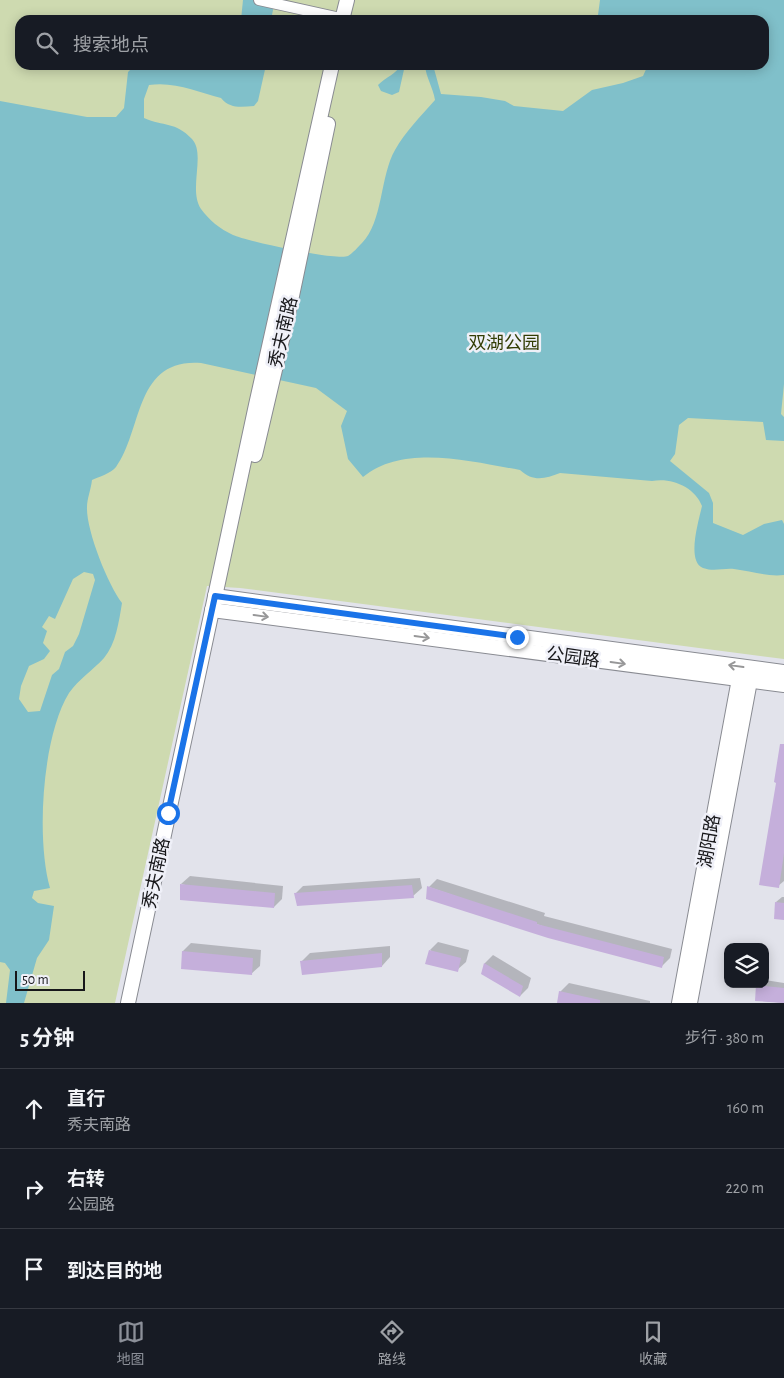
<!DOCTYPE html>
<html lang="zh">
<meta charset="utf-8">
<style>
body{margin:0;font-family:"Alegreya Sans","Noto Sans SC",sans-serif;background:#20242c;color:#f1f3f6}
.controls{position:absolute;right:15px;bottom:15px;display:grid;overflow:hidden;border-radius:10px;box-shadow:0 2px 12px #0003}
.controls button{width:45px;height:45px;display:grid;place-items:center;padding:0;border:0;border-bottom:1px solid #363941;background:#171b24;color:#f1f3f6;font:25px sans-serif}
.scale{position:absolute;left:15px;bottom:12px;width:70px;box-sizing:border-box;padding-left:5px;border:2px solid #17171a;border-top:0;font-size:14px;line-height:18px;white-space:nowrap;color:#17171a;-webkit-text-stroke:4px #eff0f8;paint-order:stroke}
.stop{position:absolute;width:15px;height:15px;margin:-11px;border:4px solid #1a73e8;border-radius:50%;background:#fff}
.stop.end{background:#1a73e8;border-color:#fff;box-shadow:0 1px 5px #0008}
.list{margin:0;padding:0;list-style:none}
h2{display:flex;justify-content:space-between;align-items:center;height:65px;margin:0;padding:0 20px;font-size:21px}
h2 small{font-size:16px;font-weight:400;color:#9ea1a6}
.list li{display:grid;grid-template-columns:32px 1fr auto;gap:15px;align-items:center;box-sizing:border-box;height:80px;padding:0 20px;border-top:1px solid #363941}
.list b{display:block;font-size:19px;white-space:nowrap}
.list p{margin:0;font-size:16px;white-space:nowrap;color:#9ea1a6}
.list em{font-size:16px;font-style:normal;color:#9ea1a6}
.icon{flex:none;width:28px;height:28px;fill:none;stroke:currentColor;stroke-width:2;stroke-linecap:round;stroke-linejoin:round}
.map{position:relative;flex:none;width:784px;height:1003px;overflow:hidden}
.search{position:absolute;background:#171b24;box-shadow:0 2px 12px #0003;left:15px;right:15px;top:15px;height:55px;display:flex;align-items:center;gap:12px;box-sizing:border-box;padding:0 18px;border-radius:15px;color:#9ea1a6;font-size:19px}
.sheet{height:305px;background:#171b24}
nav{display:flex;justify-content:space-around;align-items:center;box-sizing:border-box;height:70px;border-top:1px solid #363941;background:#171b24;font-size:14px;color:#9ea1a6}
nav a{display:grid;justify-items:center;gap:2px}
nav .on{color:#8c9099}
.map>svg:first-child{display:block}
.green{fill:#cedab0;fill-rule:evenodd}
.water{fill:#80c0ca;fill-rule:evenodd}
.shadow{fill:#0003}
.building{fill:#c5afdb}
.lines{fill:none;stroke-linecap:round;stroke-linejoin:round}
.street-casing{stroke:#898b92;stroke-width:12}
.secondary-casing{stroke:#898b92;stroke-width:16}
.street{stroke:#fff;stroke-width:10}
.secondary{stroke:#fff;stroke-width:14}
.oneway{stroke:#979798}
.route{stroke:#1a73e8;stroke-width:6}
.labels{text-anchor:middle;stroke-width:5;stroke-linejoin:round;paint-order:stroke}
.street-label{font-size:18px;fill:#17171a;stroke:#eff0f8}
.park-label{font-size:18px;fill:#323d04;stroke:#eff0f8}
</style>
<div class="map">
<svg width="784" height="1003" viewBox="0 0 784 1003">
<rect width="100%" height="100%" fill="#e2e3eb"/>
<path class="green" d="M0 0H784V659L240 588 207 586 115 1003H0ZM20 20H764V65H20Z"/>
<g class="water">
<path d="M243 0H275L271 20H241Z"/>
<path d="M600 0H784V384L781 414 784 417V441L766 440 763 422 688 418 679 425 675 454 670 461 709 493 713 503V523L743 535 764 524 782 520 784 524V575C767 577 751 571 734 569 723 568 714 572 703 568 686 561 699 520 702 506 695 487 671 477 652 481L560 473C545 479 533 482 520 470 473 462 404 443 363 477L348 459 341 426 347 411 316 388 201 363C134 358 143 430 116 467 111 473 99 477 92 480 91 489 87 499 87 507 86 530 108 585 122 603 119 621 116 644 104 658 93 670 79 679 69 693 42 737 36 839 50 888L34 891 32 898 38 903 54 906 49 940 37 958 24 1003H6L10 970 5 963 0 962V101L87 117H116L124 108 128 72 134 66C161 59 195 69 223 68L225 65H266L258 101 254 106C241 107 230 109 221 98 198 92 174 81 149 85L144 99V118C164 127 175 121 192 139 206 154 188 190 201 209 209 220 220 229 233 235 246 241 337 261 348 256 353 253 358 247 362 243 383 222 380 176 395 150 405 132 421 116 435 100 433 87 426 78 425 65H433L441 94 481 97 505 101 514 106 563 111 592 90 623 83 643 76 648 65H764V20H612L598 15ZM84 572 93 574 95 580 79 634 73 646 65 652 59 669 52 675 40 711 28 712 19 699 21 686 29 666 44 659 50 651 43 643 47 631 42 627 49 616 55 619 73 579Z"/>
<path d="M401 65H405L399 92 392 95 381 91 378 85C386 77 396 74 401 65Z"/>
</g>
<g class="shadow">
<path d="M784 744V881L778 886Z"/>
<path d="M190 876 283 886 282 899 274 907 181 884Z"/>
<path d="M420 878 422 888 413 896 295 894 303 886Z"/>
<path d="M437 879 545 913 544 916 672 949 670 958 661 967 429 887Z"/>
<path d="M782 897H784V919L776 902Z"/>
<path d="M438 942 469 950 466 962 457 970 430 950Z"/>
<path d="M191 943 261 950 260 966 251 974 183 968V951Z"/>
<path d="M390 946V957L382 966 302 961 310 953Z"/>
<path d="M493 955 531 978 528 988 520 996 482 973 485 963Z"/>
<path d="M765 980 784 983V1003L756 1000 757 985 765 984Z"/>
<path d="M569 983 650 1001V1003H558L560 992Z"/>
</g>
<g class="building">
<path d="M780 744H784V853L779 888 759 885 776 783 774 782Z"/>
<path d="M180 884 275 893 274 908 180 900Z"/>
<path d="M412 885 414 898 297 906 294 893Z"/>
<path d="M427 886 537 922V924L664 957 662 968 548 938 426 899Z"/>
<path d="M775 902 784 903V920L774 919Z"/>
<path d="M429 950 461 958 458 972 425 964Z"/>
<path d="M182 951 253 958 252 975 181 969Z"/>
<path d="M382 953V967L302 975 300 961Z"/>
<path d="M484 963 523 986 520 997 481 974Z"/>
<path d="M756 985 784 988V1003L755 1001Z"/>
<path d="M559 991 600 1000V1003H557Z"/>
</g>
<g class="lines">
<defs>
<path id="street" d="M259 0 349 20"/>
<g id="secondary">
<path d="M342 20 347 0"/>
<path d="M255 455 289 310 328 124"/>
<path d="M215 596 784 672"/>
<path d="M212 610 784 685"/>
<path d="M128 1003 256 405 332 65"/>
<path d="M679 1003 739 679"/>
<path d="M690 1003 750 681"/>
</g>
</defs>
<use href="#street" class="street-casing"/>
<use href="#secondary" class="secondary-casing"/>
<use href="#street" class="street"/>
<use href="#secondary" class="secondary"/>
</g>
<defs><path id="oneway-shaft" d="M-6 0H5M1.5-3L5.5 0L1.5 3" fill="none" stroke-width="1.6" stroke-linecap="round" stroke-linejoin="round" transform="scale(1.25)"/></defs>
<g class="oneway">
<use href="#oneway-shaft" transform="translate(261 616) rotate(8)"/>
<use href="#oneway-shaft" transform="translate(422 637) rotate(8)"/>
<use href="#oneway-shaft" transform="translate(618 663) rotate(8)"/>
<use href="#oneway-shaft" transform="translate(736 666) rotate(-172)"/>
</g>
<g class="lines">
<path class="route" d="M168 813 215 596 517 637"/>
</g>
<g class="labels">
<g class="street-label">
<text transform="translate(283 332) rotate(-77)" y="6">秀夫南路</text>
<text transform="translate(573 657) rotate(8)" y="6">公园路</text>
<text transform="translate(709 841) rotate(-80)" y="6">湖阳路</text>
<text transform="translate(156 873) rotate(-78)" y="6">秀夫南路</text>
</g>
<g class="park-label">
<text x="504" y="349">双湖公园</text>
</g>
</g>
</svg>
<div class="controls">
<button><svg class="icon" aria-label="layers" viewBox="0 0 24 24"><path d="M12 4l9 5-9 5-9-5zM3 14l9 5 9-5"/></svg></button>
</div>
<div class="scale">50 m</div>
<div class="stop" style="left:168px;top:813px"></div>
<div class="stop end" style="left:517px;top:637px"></div>
<div class="search"><svg class="icon" aria-label="search" viewBox="0 0 24 24"><circle cx="10" cy="10" r="6"/><path d="M15 15l6 6"/></svg>搜索地点</div>
</div>
<section class="sheet">
<h2>5 分钟<small>步行 · 380 m</small></h2>
<ul class="list">
<li><svg class="icon" aria-label="ahead" viewBox="0 0 24 24"><path d="M12 20V5M6 11l6-6 6 6"/></svg><div><b>直行</b><p>秀夫南路</p></div><em>160 m</em></li>
<li><svg class="icon" aria-label="right" viewBox="0 0 24 24"><path d="M7 20v-9h11M14 6l5 5-5 5"/></svg><div><b>右转</b><p>公园路</p></div><em>220 m</em></li>
<li><svg class="icon" aria-label="arrive" viewBox="0 0 24 24"><path d="M6 21V4h12l-3 4 3 4H6"/></svg><div><b>到达目的地</b></div></li>
</ul>
</section>
<nav>
<a class="on"><svg class="icon" aria-label="map" viewBox="0 0 24 24"><path d="M3 6l6-2 6 2 6-2v14l-6 2-6-2-6 2zM9 4v14M15 6v14"/></svg>地图</a>
<a><svg class="icon" aria-label="directions" viewBox="0 0 24 24"><path d="M12 3l9 9-9 9-9-9zM9 14v-3h6M13 9l2 2-2 2"/></svg>路线</a>
<a><svg class="icon" aria-label="saved" viewBox="0 0 24 24"><path d="M7 4h10v16l-5-4-5 4z"/></svg>收藏</a>
</nav>
